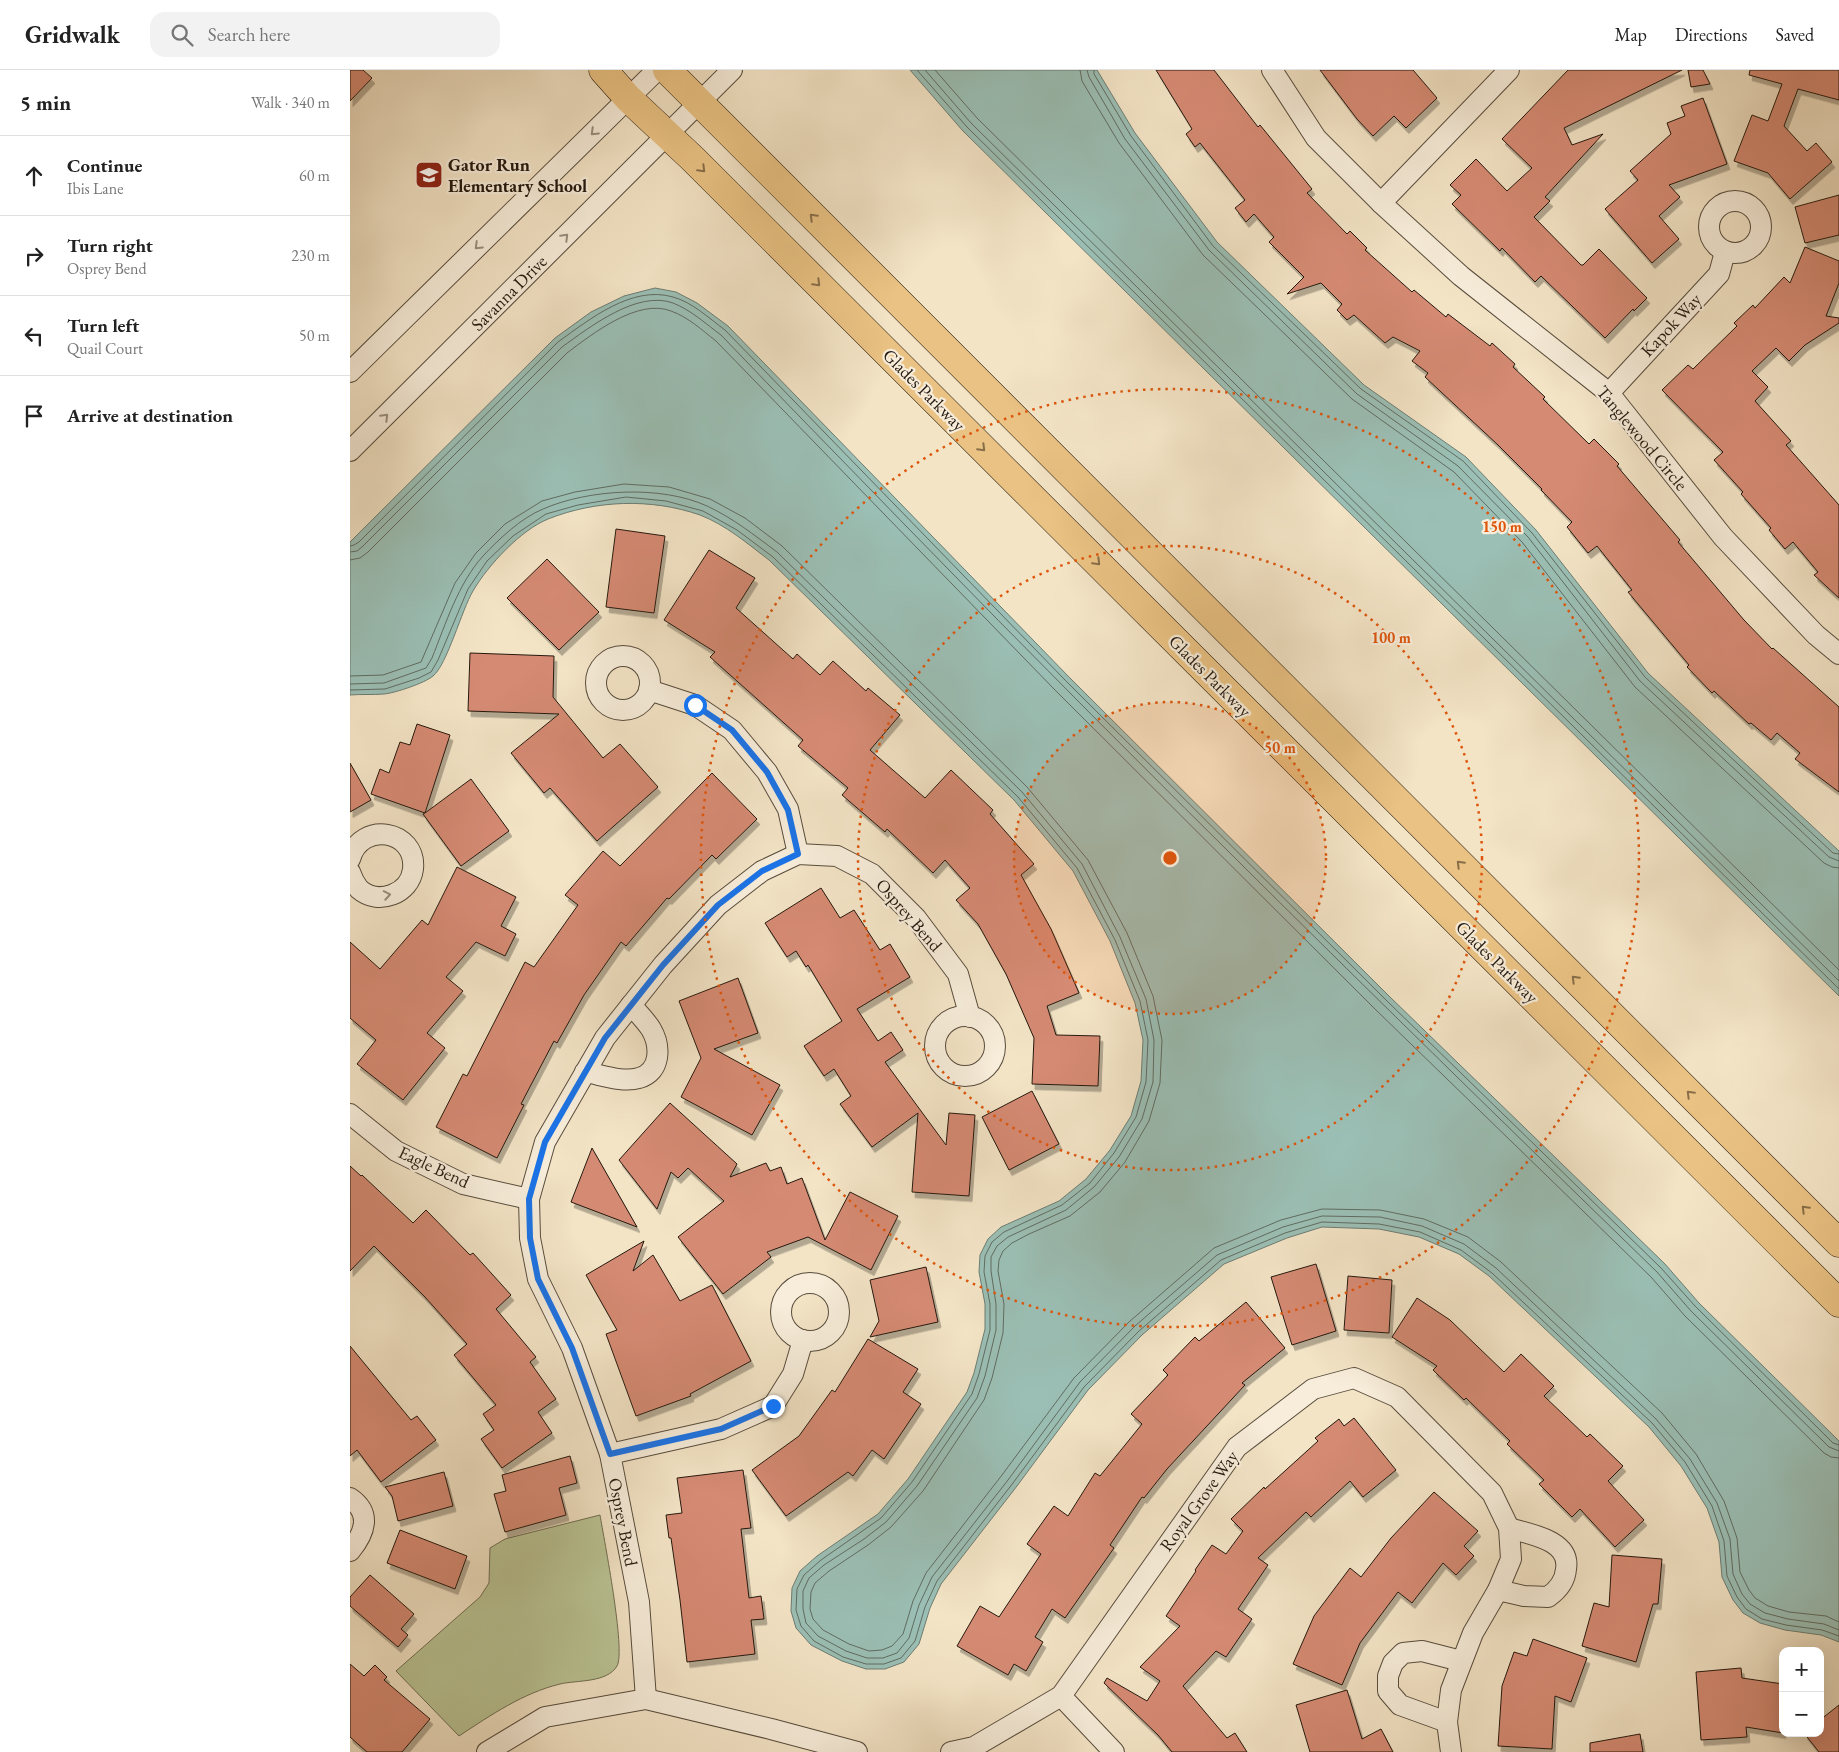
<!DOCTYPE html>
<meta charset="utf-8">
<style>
body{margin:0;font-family:"EB Garamond",serif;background:#f2f2f2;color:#222}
.controls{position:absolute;right:15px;bottom:15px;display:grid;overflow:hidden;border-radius:10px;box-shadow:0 5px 20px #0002}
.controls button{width:45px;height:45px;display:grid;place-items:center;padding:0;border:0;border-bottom:1px solid #e0e0e0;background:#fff;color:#222;font:25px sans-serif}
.stop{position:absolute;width:15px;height:15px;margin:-11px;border:4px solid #1a73e8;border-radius:50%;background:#fff}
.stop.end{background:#1a73e8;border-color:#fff;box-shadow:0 1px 5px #0008}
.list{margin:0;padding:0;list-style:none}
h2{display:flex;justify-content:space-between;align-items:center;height:65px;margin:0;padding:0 20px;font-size:21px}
h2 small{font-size:16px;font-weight:400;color:#767676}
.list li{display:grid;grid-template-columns:32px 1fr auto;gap:15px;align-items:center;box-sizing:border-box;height:80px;padding:0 20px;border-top:1px solid #e0e0e0}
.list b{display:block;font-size:19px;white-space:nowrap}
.list p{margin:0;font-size:16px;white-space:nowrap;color:#767676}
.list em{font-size:16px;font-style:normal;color:#767676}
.icon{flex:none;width:28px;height:28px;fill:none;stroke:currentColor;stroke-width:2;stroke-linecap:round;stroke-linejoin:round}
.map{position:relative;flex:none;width:1489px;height:1682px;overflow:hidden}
header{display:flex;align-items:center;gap:30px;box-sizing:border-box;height:70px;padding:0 25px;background:#fff;border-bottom:1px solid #e0e0e0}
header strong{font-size:24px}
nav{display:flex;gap:28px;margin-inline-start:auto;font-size:18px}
.search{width:350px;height:45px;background:#f2f2f2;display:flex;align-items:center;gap:12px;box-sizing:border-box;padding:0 18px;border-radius:15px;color:#767676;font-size:19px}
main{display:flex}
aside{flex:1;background:#fff}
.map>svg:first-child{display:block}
.green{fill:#bac495;stroke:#706e52}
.water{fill:#9bbfb5;stroke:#6c7d73}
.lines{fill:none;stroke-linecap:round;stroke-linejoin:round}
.shore{stroke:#606c62;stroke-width:1}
.building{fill:#d58a73;stroke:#25190f;filter:url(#shadow)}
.minor-casing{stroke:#584c3d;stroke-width:22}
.primary-casing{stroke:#25190f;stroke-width:29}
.minor{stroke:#f7edda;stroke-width:20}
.primary{stroke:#eac283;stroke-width:28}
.oneway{stroke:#988e7f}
.oneway2{stroke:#886e49}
.route{stroke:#1a73e8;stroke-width:6}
.ring{fill:none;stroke:#de560c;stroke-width:2.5;stroke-dasharray:2.5 5}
.labels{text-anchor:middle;stroke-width:4.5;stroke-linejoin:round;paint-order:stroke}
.poi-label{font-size:18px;font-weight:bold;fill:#25190f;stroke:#f7edda;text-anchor:start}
.street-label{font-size:18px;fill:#25190f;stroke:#f7edda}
.centre{fill:#de560c;stroke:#f7edda;stroke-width:2.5}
.ring-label{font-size:15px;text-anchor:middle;font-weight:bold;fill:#de560c;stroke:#f7edda;stroke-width:4.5;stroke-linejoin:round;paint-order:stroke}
</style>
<header>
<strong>Gridwalk</strong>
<div class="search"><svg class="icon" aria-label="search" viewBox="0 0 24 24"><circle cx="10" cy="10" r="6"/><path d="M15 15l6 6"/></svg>Search here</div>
<nav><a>Map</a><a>Directions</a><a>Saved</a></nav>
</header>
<main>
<aside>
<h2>5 min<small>Walk · 340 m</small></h2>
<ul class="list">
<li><svg class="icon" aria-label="ahead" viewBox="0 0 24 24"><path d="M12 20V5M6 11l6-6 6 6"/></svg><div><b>Continue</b><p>Ibis Lane</p></div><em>60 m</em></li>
<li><svg class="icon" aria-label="right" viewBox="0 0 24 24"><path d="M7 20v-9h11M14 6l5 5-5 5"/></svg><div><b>Turn right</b><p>Osprey Bend</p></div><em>230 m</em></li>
<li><svg class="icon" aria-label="left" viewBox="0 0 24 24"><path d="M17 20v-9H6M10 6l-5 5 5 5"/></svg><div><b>Turn left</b><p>Quail Court</p></div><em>50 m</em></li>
<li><svg class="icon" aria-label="arrive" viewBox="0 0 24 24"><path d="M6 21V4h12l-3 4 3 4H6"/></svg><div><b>Arrive at destination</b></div></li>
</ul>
</aside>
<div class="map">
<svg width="1489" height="1682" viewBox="0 0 1489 1682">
<defs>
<filter id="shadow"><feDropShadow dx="3" dy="5.5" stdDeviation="0" flood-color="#0004"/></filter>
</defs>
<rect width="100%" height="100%" fill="#f3e4c6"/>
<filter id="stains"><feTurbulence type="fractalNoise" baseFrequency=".004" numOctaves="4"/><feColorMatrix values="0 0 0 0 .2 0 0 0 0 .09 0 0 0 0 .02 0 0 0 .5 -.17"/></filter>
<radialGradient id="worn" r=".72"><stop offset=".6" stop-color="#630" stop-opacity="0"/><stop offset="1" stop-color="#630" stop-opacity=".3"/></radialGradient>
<path class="green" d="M250 1445C254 1469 276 1581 267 1596 257 1613 227 1610 210 1614 173 1623 141 1645 109 1666L46 1601 130 1527 139 1513 140 1478 155 1469Z"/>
<g class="water">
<path d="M560 0H747L785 63 867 172 1014 315 1116 387 1186 460 1298 603 1489 781V926L613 61Z"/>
<path d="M305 218 326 222 347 233 378 256 719 607 1039 926 1315 1194 1349 1233 1489 1371V1572L1471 1565 1435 1560 1410 1553 1393 1543 1383 1530 1372 1507 1369 1472 1357 1438 1331 1396 1299 1357 1139 1206 1109 1184 1069 1167 1029 1159 972 1157 937 1168 874 1194 792 1265 738 1320 667 1416 591 1514 580 1538 569 1574 554 1592 535 1599H516L492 1591 461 1575 446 1558 441 1541 442 1518 450 1501 467 1486 528 1444 558 1409 617 1322 624 1303 635 1259V1234L629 1202 630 1185 638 1169 651 1157 709 1131 736 1109 760 1080 781 1046 791 1011 793 970 785 933 760 871 723 801 664 730 419 490C398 474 376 455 350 445 301 428 246 430 198 449 171 460 138 495 123 521 112 539 97 595 83 606 75 613 45 623 34 624 23 625 11 624 0 625V472L205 268 241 242 274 226Z"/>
</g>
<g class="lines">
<g class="shore">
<path d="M567 0 617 57 1489 919"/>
<path d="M575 0 621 53 1489 911"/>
<path d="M585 0 627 48 1489 900"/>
<path d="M730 0 732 11 769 73 853 185 1002 329 1104 402 1172 472 1285 617 1474 793 1482 797 1489 798"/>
<path d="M737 0 739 7 775 69 859 180 1007 324 1108 396 1178 467 1290 611 1479 787 1489 791"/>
<path d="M744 0V4L781 66 863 176 1011 319 1113 391 1182 463 1295 607 1483 783 1489 784"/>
<path d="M0 476 4 475 9 472 208 272C240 249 282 215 323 227 342 232 360 249 375 260L715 610 1036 930 1311 1198 1345 1236 1483 1373 1489 1375"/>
<path d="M0 482 7 481 13 476 212 277C240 257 287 220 323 233 341 240 356 254 371 265 432 329 494 392 556 456 802 709 1054 956 1307 1202L1341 1241 1479 1377 1489 1381"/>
<path d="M0 490 10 488 18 482 217 283C242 264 288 228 321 241 338 247 352 260 366 271L705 620 1026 940 1301 1207 1335 1246 1474 1383 1481 1387 1489 1388"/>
<path d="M0 606 33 605 71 592 105 513 126 483 155 454 192 431 225 422 274 414 319 417 360 429 395 448 432 476 677 717 738 790 777 863 803 926 812 970 810 1013 799 1051 775 1092 750 1122 720 1146 679 1164 662 1173 653 1181 649 1190 648 1201 654 1234 653 1263 642 1308 634 1330 573 1421 541 1457 518 1475 479 1501 465 1513 461 1522 460 1539 463 1549 473 1560 499 1574 519 1581 532 1580 542 1576 553 1564 563 1531 576 1503 652 1405 724 1308 779 1252 864 1178 931 1150 972 1139 1030 1140 1074 1149 1118 1167 1151 1192 1312 1343 1346 1384 1374 1431 1387 1468 1390 1502 1399 1520 1405 1528 1418 1536 1439 1542 1476 1546 1489 1552"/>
<path d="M0 614 34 613 76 598 82 588C96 553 108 514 133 486 149 469 171 448 193 439 239 419 311 415 357 436 383 448 404 465 427 482L672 722 732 794 770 867 796 929 804 970 803 1012 792 1049 769 1087 744 1117 716 1140 658 1167 647 1176 641 1187V1201L646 1234V1260L635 1306 627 1328 567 1416 536 1452 514 1469 474 1495 459 1508 453 1521V1539L456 1553 468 1566 496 1581 517 1588H533L547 1583 559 1568 569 1535 582 1507 658 1410 730 1312 785 1256 867 1185 933 1157 972 1146 1030 1147 1072 1156 1114 1174 1146 1198 1306 1349 1340 1389 1367 1433 1380 1469 1383 1504 1392 1524 1400 1534 1415 1543 1438 1549 1474 1554 1489 1560"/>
<path d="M0 620 35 619 69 608 81 602 88 590 118 519 137 491 163 466 196 444 228 435 276 427 316 431 353 441 387 460 423 487 668 727 727 798 765 870 790 931 798 970 796 1012 786 1047 764 1083 740 1113 712 1135 654 1162 642 1172 635 1186 634 1202 640 1234V1260L629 1304 622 1324 562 1412 531 1448 471 1490 454 1505 447 1519 446 1540 451 1556 464 1571 493 1587 516 1594H534L551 1588 565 1571 575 1537 587 1511 663 1413 734 1317 789 1261 871 1190 935 1163 972 1152 1029 1154 1070 1162 1111 1180 1142 1203 1302 1353 1335 1392 1362 1436 1374 1471 1377 1506 1387 1527 1396 1539 1412 1549 1436 1555 1472 1560 1489 1566"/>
</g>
</g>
<g class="building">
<path d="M0 0H13L22 8 0 31Z"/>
<path d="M806 0H864L908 57 910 55 962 119 957 123 997 164 1000 161 1017 178 1015 180 1062 222 1064 220 1096 247 1098 244 1140 276 1142 273 1165 294 1163 297 1195 327 1193 329 1239 374 1244 369 1269 394 1267 396 1330 470 1328 472 1394 550 1422 579 1423 578 1489 637V722L1445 689 1450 683 1427 663 1421 670 1401 653 1399 654 1364 621 1362 623 1337 597 1339 595 1278 522 1282 520 1247 476 1238 483 1217 457 1222 452 1191 420 1192 419 1148 375 1075 307 1078 303 1062 291 1070 281 1043 267 1035 273 1004 245 997 250 987 240 992 234 971 213 937 224 954 207 919 172 924 167 904 144 896 152 885 138 895 130 850 73 845 77 836 64 842 59Z"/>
<path d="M970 0H1063L1087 28 1056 58 1044 46 1023 66 1007 49Z"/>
<path d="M1218 0H1332L1214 58 1222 75 1253 64 1195 127 1200 131 1184 147 1231 195H1233L1249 179 1297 228 1284 241 1283 239 1255 268 1191 206 1185 212 1152 178 1150 181 1102 134 1111 125 1100 115 1126 89 1157 121 1182 98 1152 69Z"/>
<path d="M1338 0H1353L1360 14 1341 17Z"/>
<path d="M1400 0H1489V30L1448 19 1434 56 1457 81 1466 73 1482 92 1440 129 1418 103 1384 91 1402 45 1418 51 1432 14 1399 5Z"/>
<path d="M1353 28 1377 94 1319 115 1330 127 1309 146 1329 169 1302 193 1255 139 1288 110 1280 101 1321 64 1317 53 1335 46 1331 36Z"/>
<path d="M1489 125V165L1455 173 1445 137Z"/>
<path d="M1455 177 1489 191V213L1476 246 1489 248V253L1455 275 1439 291 1426 278 1402 301 1418 317 1405 331 1441 371 1436 375 1489 435V528L1464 505 1468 502 1443 472 1435 479 1419 460 1421 458 1391 424 1393 422 1364 390 1373 382 1312 320 1338 295 1343 299 1387 256 1384 253 1403 235 1405 238 1434 207 1440 213Z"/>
<path d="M266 459 315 466 304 543 256 537Z"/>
<path d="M359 480 405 508 386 538 443 589 447 584 470 605 483 591 516 621 518 618 550 645 520 680 575 728 601 700 643 740 640 744 684 794 671 805 701 859 729 923 697 936 706 965 750 966 748 1016 682 1014 684 968 656 904 628 854 606 830 620 818 595 790 583 803 537 759 535 762 492 725 498 718 448 676 453 670 360 587 365 582 314 550Z"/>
<path d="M197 489 249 542 209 580 157 528Z"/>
<path d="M120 583 204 586 203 627 253 688 270 674 308 717 247 771 200 718 194 723 161 683 209 644 118 641Z"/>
<path d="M67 654 100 665 75 743 121 709 159 761 111 796 73 744 75 743 21 724 30 699 39 703 50 672 60 675Z"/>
<path d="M0 693 21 730 0 742Z"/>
<path d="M362 703 407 749 366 789 362 785 319 829 317 828 276 876 271 872 234 925 207 973 204 971 171 1034 174 1035 147 1088 86 1057 113 1004 117 1006 175 892 184 897 228 835 215 825 253 781 270 796Z"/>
<path d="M107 797 166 827 151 856 166 864 155 886 126 872 96 907 113 921 77 963 95 978 53 1030 7 994 26 970 0 948V872L30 899 72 850 78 855Z"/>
<path d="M471 818 490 848 504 840 530 880 540 874 560 907 507 939 528 971 541 962 553 980 535 992 596 1075 599 1043 625 1045 619 1126 562 1122 568 1043 522 1077 490 1034 501 1026 484 999 474 1006 454 976 492 951 458 895 456 897 446 881 437 887 415 853Z"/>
<path d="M388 908 408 963 364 979 430 1015 402 1065 331 1027 351 988 329 931Z"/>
<path d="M682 1021 709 1074 659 1100 632 1047Z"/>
<path d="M320 1033 387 1094 380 1107 416 1093 420 1101 431 1097 437 1114 452 1108 475 1170 500 1122 548 1146 521 1200 458 1167 417 1182 421 1187 373 1224 328 1167 374 1131 338 1098 328 1108 321 1102 307 1139 269 1090Z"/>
<path d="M242 1078 287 1157 221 1132Z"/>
<path d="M0 1096 11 1106 12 1105 63 1153 76 1140 120 1185 123 1183 161 1225 146 1239 186 1287 180 1292 206 1329 188 1342 202 1363 152 1398 131 1369 144 1360 133 1344 146 1335 104 1285 117 1274 75 1227 24 1176 0 1201Z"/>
<path d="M294 1171 283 1201 303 1185 330 1231 362 1215 401 1291 340 1324 341 1326 286 1346 256 1264 267 1260 236 1205Z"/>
<path d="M966 1194 986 1261 942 1275 921 1207Z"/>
<path d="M576 1197 588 1252 520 1267 529 1251 520 1210Z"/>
<path d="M998 1206 1042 1210 1039 1263 994 1260Z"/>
<path d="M1067 1228 1100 1250 1154 1302 1171 1284 1204 1316 1194 1326 1237 1367 1240 1364 1273 1396 1258 1411 1294 1450 1265 1477 1230 1439 1222 1447 1189 1414 1194 1410 1157 1374 1160 1371 1116 1328 1114 1330 1083 1300 1087 1296 1042 1267Z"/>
<path d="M896 1232 935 1278 892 1313 895 1315 817 1399 794 1428 792 1427 760 1475 764 1478 715 1548 702 1539 685 1567 693 1572 676 1601 664 1594 658 1605 607 1576 630 1536 649 1547 691 1484 677 1474 704 1436 718 1446 745 1403 750 1406 792 1354 781 1344 818 1305 813 1300 845 1267 849 1271Z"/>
<path d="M518 1269 568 1299 553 1322 571 1334 534 1389 522 1380 503 1406 498 1402 436 1446 402 1400 449 1366 482 1320 485 1322Z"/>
<path d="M0 1276 61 1350 67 1346 86 1370 31 1412 7 1380 0 1386Z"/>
<path d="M1004 1348 1046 1400 1013 1427 1000 1411 961 1447 956 1442 908 1488 918 1495 888 1539 902 1549 876 1587 866 1581 833 1616 877 1668 885 1663 897 1682H822L808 1665 754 1613 757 1608 797 1631 810 1611 790 1597 830 1556 816 1546 846 1501 845 1500 862 1475 876 1484 893 1461 881 1449 914 1417 915 1419 968 1371 965 1368 989 1349 994 1356Z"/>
<path d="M220 1386 227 1413 209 1418 216 1445 155 1462 144 1424 156 1421 152 1405Z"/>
<path d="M393 1400 401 1458 391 1459 399 1528 411 1526 414 1549 401 1550 405 1584 337 1592 330 1530 321 1468H319L316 1445 332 1443 327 1408Z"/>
<path d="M94 1402 103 1436 48 1451 42 1426 35 1417Z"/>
<path d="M1084 1422 1128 1461 1114 1476 1124 1486 1106 1505 1093 1493 1062 1533 1048 1522 1010 1573 992 1615 943 1594 964 1546 1000 1498 1011 1507 1041 1468Z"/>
<path d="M50 1460 117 1486 105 1519 37 1493Z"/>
<path d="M1262 1485 1312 1489 1308 1534H1303L1286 1592 1232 1576 1244 1533 1259 1537Z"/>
<path d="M20 1505 64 1544 51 1559 58 1565 48 1577 0 1536V1527Z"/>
<path d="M1183 1569 1237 1588 1221 1632 1205 1626 1202 1679 1148 1676 1152 1616 1164 1582 1177 1586Z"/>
<path d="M0 1594 14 1606 25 1595 37 1607 34 1610 80 1649 52 1682H17L0 1667Z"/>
<path d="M1391 1598 1392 1608 1433 1614V1663L1396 1657 1397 1667 1351 1670 1346 1602Z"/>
<path d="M997 1620 1012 1669 1031 1659 1043 1682H960L946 1635Z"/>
<path d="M1489 1635V1682H1469L1454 1663H1470V1650Z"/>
<path d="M1290 1664 1293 1682H1240V1673Z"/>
</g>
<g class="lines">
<defs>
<g id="minor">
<path d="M922 0 966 68 1031 133 1111 206 1259 323 1373 467 1466 565 1489 584"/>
<circle cx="1385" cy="157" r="26"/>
<path d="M1031 133 1159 0"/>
<path d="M0 302 307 0"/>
<path d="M1259 323 1369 204 1375 182"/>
<path d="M0 381 382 0"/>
<circle cx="273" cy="613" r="27"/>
<path d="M299 620 345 635 382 660 417 702 438 739 448 784"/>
<path d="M0 789C11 750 67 760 63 799 60 824 28 836 9 819 5 814 2 808 0 802"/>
<circle cx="615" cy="976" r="30"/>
<path d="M235 1002C252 1005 273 1013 289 1008 311 1002 311 976 301 959 296 951 288 943 281 935"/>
<path d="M0 1044 46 1081 113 1114 179 1129"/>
<circle cx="460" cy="1242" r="29"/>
<path d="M260 1384 371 1359 423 1336 443 1304 453 1270"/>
<path d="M0 1428C22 1443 15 1463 0 1481"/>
<path d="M1148 1520 1174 1526 1198 1527C1208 1520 1215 1512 1216 1499 1221 1470 1179 1464 1159 1458"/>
<path d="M711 1626 764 1682"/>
<path d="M296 1629 289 1532 260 1384 222 1278 188 1209 180 1168 179 1129 195 1072 255 968 313 895 368 835 412 801 448 784 487 786 522 804 566 848 608 904 620 947"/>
<path d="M1097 1652 1050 1635 1038 1621V1606L1043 1593 1053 1583 1072 1581 1111 1591"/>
<path d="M137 1682 195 1647 296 1629 421 1659 507 1682"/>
<path d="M601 1682 624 1677 711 1626 887 1377 963 1319 1004 1308 1047 1327 1142 1423 1159 1458 1161 1489 1148 1520 1123 1563 1101 1620 1097 1652 1101 1682"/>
</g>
<g id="primary">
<path d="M253 0 278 28 343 89 1489 1233"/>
<path d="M317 0 1489 1173"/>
</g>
</defs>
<use href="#minor" class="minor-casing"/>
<use href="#primary" class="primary-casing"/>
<use href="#minor" class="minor"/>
<use href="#primary" class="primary"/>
</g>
<defs><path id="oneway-chevron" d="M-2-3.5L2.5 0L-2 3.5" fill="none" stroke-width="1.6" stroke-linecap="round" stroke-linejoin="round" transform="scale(1.25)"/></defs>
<g class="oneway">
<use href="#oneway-chevron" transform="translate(244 62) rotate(136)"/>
<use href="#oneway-chevron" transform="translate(215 167) rotate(-45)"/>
<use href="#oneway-chevron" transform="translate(128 176) rotate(136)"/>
<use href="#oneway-chevron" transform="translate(35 347) rotate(-45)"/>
<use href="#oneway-chevron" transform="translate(37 825) rotate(-10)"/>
</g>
<g class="oneway2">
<use href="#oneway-chevron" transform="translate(352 99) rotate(45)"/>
<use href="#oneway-chevron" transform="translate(463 147) rotate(-135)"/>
<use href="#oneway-chevron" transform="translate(467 213) rotate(45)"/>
<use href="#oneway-chevron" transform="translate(632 378) rotate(45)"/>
<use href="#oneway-chevron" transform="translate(747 492) rotate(45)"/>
<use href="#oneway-chevron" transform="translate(1110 794) rotate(-135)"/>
<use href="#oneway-chevron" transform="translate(1225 909) rotate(-135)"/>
<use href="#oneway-chevron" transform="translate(1340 1024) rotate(-135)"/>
<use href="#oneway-chevron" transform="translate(1455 1139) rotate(-135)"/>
</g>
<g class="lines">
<path class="route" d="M345 635 382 660 417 702 438 740 448 784 412 801 368 835 313 895 255 968 195 1072 179 1129 180 1168 188 1209 222 1278 260 1384 371 1359 423 1336"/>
</g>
<circle cx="820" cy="788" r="156" fill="#de560c" fill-opacity=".12"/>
<g class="ring">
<circle cx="820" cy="788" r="156"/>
<circle cx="820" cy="788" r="312"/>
<circle cx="820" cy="788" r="469"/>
</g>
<defs>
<symbol id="school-square" viewBox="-11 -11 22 22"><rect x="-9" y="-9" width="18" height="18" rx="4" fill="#8f2418" stroke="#f7edda"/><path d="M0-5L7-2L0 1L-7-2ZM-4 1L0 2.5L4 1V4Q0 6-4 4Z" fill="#fff"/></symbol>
</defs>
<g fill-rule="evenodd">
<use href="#school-square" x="63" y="89" width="32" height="32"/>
</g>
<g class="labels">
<g class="poi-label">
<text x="98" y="101">Gator Run<tspan x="98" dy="21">Elementary School</tspan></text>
</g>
<g class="street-label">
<text transform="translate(159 223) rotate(-45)" y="6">Savanna Drive</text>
<text transform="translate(1321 255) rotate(-47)" y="6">Kapok Way</text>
<text transform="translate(574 320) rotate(45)" y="6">Glades Parkway</text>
<text transform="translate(1292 368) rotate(50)" y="6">Tanglewood Circle</text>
<text transform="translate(860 606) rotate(45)" y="6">Glades Parkway</text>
<text transform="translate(559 845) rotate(49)" y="6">Osprey Bend</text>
<text transform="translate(1147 892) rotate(45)" y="6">Glades Parkway</text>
<text transform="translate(84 1097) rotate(25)" y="6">Eagle Bend</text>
<text transform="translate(849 1431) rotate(-54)" y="6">Royal Grove Way</text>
<text transform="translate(273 1452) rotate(79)" y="6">Osprey Bend</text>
</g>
</g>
<circle cx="820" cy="788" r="8" class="centre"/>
<g class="ring-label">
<text x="1152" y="462">150 m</text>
<text x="1041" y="573">100 m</text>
<text x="930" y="683">50 m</text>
</g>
<rect width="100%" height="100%" filter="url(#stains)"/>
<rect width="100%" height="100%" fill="url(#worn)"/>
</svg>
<div class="controls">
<button>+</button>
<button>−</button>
</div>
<div class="stop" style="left:345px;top:635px"></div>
<div class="stop end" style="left:423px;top:1336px"></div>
</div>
</main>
